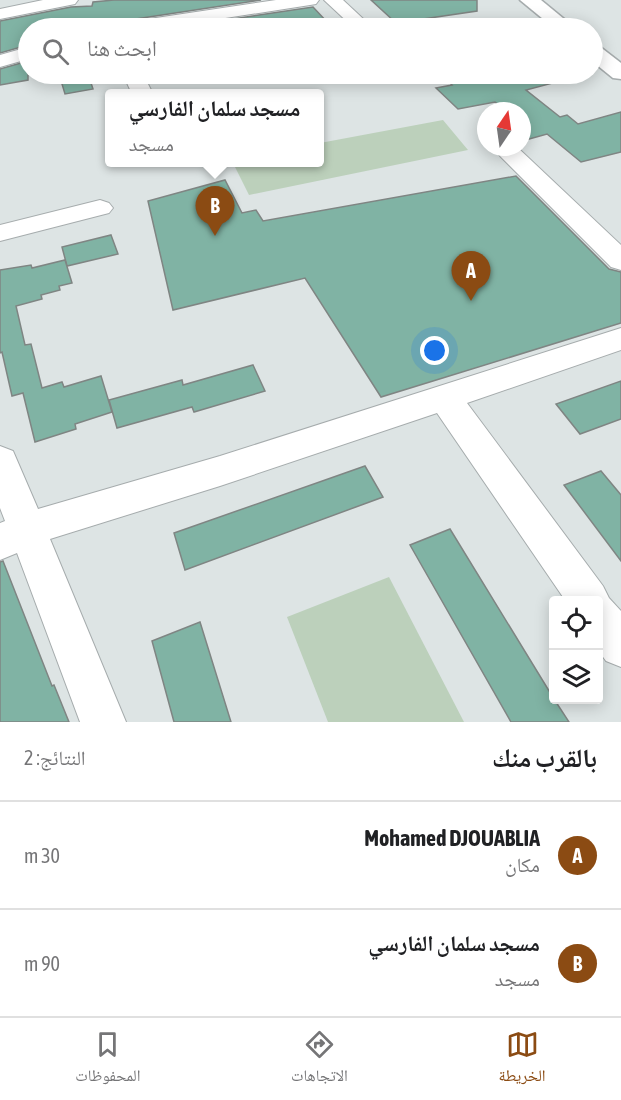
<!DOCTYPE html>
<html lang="ar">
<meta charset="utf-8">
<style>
body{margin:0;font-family:"Asap Condensed","Noto Naskh Arabic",sans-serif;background:#f2f2f2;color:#202124;direction:rtl}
.controls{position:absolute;right:18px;bottom:18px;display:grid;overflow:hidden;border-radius:6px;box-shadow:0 3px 15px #0003}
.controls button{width:54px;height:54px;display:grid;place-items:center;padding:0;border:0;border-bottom:2px solid #e0e0e0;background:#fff;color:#202124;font:30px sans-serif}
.compass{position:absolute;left:477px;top:102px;width:54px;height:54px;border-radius:50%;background:#fff;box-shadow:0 3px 15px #0003;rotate:13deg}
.you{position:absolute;left:435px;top:351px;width:21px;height:21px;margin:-15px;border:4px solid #fff;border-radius:50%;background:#1a73e8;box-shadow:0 0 0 9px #1a73e833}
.badge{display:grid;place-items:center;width:39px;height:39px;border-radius:50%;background:#8b4b13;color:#fff;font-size:20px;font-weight:700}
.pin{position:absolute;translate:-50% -50px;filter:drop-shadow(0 2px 3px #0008)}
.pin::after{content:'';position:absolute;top:32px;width:21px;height:18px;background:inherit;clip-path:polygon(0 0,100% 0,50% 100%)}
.popup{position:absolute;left:105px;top:89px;width:219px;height:78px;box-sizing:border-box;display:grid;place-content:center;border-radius:6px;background:#fff;filter:drop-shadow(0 2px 4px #0005);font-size:20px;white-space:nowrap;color:#757577}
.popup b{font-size:22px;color:#202124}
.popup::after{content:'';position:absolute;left:50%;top:100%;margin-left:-12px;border:12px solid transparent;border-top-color:#fff}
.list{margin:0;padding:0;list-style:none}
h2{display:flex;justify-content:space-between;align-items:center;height:78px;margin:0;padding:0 24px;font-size:26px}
h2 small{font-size:20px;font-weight:400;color:#757577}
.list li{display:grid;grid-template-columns:39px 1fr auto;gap:18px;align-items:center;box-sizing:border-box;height:108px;padding:0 24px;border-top:2px solid #e0e0e0}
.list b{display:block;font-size:22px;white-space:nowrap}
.list p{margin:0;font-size:20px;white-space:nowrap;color:#757577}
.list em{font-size:20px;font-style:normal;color:#757577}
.icon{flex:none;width:33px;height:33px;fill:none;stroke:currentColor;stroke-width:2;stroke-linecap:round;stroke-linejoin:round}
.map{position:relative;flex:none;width:621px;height:722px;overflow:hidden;direction:ltr}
.search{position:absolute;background:#fff;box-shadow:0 3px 15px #0003;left:18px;right:18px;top:18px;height:66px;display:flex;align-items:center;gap:15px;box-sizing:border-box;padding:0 21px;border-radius:33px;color:#757577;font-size:22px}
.sheet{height:294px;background:#fff}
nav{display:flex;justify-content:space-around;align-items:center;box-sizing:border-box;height:84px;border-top:2px solid #e0e0e0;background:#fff;font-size:16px;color:#757577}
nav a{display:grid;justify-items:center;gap:3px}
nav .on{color:#8b4b13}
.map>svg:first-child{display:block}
.green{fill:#bcd0bb}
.building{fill:#80b3a4;stroke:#7f8583;stroke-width:1.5}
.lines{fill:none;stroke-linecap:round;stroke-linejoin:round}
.minor-casing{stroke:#a6acad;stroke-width:2}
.major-casing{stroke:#a6acad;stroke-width:3}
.minor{fill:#fff;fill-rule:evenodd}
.major{fill:#fff;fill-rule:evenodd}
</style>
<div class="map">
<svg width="621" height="722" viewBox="0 0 621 722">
<rect width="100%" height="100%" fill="#dde4e4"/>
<g class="green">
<path d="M443 120 468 150 249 195 233 163 320 162V143Z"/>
<path d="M389 577 464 722H328L287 617Z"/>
</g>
<g class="building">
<path d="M114 0H261L129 20 121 22 118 28H28V45L0 53V21L71 7 92 6 93 2Z"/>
<path d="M371 0H477V11L396 23Z"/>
<path d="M313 7 329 24 325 25 328 28H293L289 23 258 28H173Z"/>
<path d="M28 61V80L0 85V69Z"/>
<path d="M59 74H88L93 89 65 94Z"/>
<path d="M478 74H564V80L526 90 560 117 567 115 578 124 621 112V152L581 162 547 134 522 141V111H506L495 102 458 109 436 88 452 85 447 80Z"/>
<path d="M516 176 609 269 621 272V323L381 397 305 278 173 310 148 201 225 180 242 213 256 210 263 221Z"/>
<path d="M111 235 118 254 67 266 62 247Z"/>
<path d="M65 260 72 283 59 286 60 290 41 295 42 299 16 306 25 345 31 344 42 388 62 382 64 387 101 376 112 412 75 424 76 429 35 442 23 393 12 396 2 352 0 353V270L31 265 32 268Z"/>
<path d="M253 365 265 391 194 412 192 407 117 428 109 400 182 380 183 385Z"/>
<path d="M621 381V419L580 434 556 404Z"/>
<path d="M365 466 383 497 185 570 174 533Z"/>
<path d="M601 471 621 495V561L564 485Z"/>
<path d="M450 529 554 699 569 722H511L410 545Z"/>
<path d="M3 561 52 686 54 685 69 722H0V562Z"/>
<path d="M200 622 231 722H174L152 641Z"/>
</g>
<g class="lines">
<defs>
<g id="minor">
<path d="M43 0H78L75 4 0 19V9Z"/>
<path d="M276 0H319L316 4 310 5 161 28H120L122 24 129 22Z"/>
<path d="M324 0H343L373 28H354Z"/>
<path d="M28 47V59L0 67V55Z"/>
<path d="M123 74H143L153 94H132Z"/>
<path d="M499 147H517L621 245V270L611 267 500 156 496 151Z"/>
<path d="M100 200 109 203 113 208 109 213 0 241V225Z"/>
<path d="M621 328V350L467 403 603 586 609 598 621 611V667L606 661 598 650V600H565L437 413 220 486 50 539 126 722H80L17 553 0 560V523L5 521 0 508V446L13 451 38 509 220 456Z"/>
</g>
<g id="major">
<path d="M520 0H541L575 28H554Z"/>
<path d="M592 44 599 46 621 63V79L613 78 592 61Z"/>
</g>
</defs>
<use href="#minor" class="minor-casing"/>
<use href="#major" class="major-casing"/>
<use href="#minor" class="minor"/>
<use href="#major" class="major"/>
</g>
</svg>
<div class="controls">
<button><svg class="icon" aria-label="locate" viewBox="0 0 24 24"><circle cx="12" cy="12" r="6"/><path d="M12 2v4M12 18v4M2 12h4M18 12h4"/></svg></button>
<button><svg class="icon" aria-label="layers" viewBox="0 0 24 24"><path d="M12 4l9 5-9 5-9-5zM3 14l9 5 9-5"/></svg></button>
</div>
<svg class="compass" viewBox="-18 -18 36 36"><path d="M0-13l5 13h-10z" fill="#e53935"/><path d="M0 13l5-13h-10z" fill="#757577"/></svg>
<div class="you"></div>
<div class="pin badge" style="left:471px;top:301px">A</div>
<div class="pin badge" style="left:215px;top:236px">B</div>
<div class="popup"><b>مسجد سلمان الفارسي</b>مسجد</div>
<div class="search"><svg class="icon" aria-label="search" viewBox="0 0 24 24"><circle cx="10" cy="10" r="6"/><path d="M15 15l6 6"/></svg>ابحث هنا</div>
</div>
<section class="sheet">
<h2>بالقرب منك<small>النتائج: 2</small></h2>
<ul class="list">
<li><span class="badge">A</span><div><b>Mohamed DJOUABLIA</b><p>مكان</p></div><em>30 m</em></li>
<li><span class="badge">B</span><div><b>مسجد سلمان الفارسي</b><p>مسجد</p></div><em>90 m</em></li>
</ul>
</section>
<nav>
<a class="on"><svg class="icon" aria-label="map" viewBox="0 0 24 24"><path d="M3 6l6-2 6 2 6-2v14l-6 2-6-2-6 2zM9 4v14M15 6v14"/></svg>الخريطة</a>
<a><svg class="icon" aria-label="directions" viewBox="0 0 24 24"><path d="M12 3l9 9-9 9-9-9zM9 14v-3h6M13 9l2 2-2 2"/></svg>الاتجاهات</a>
<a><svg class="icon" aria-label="saved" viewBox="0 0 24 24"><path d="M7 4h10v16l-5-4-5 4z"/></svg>المحفوظات</a>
</nav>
